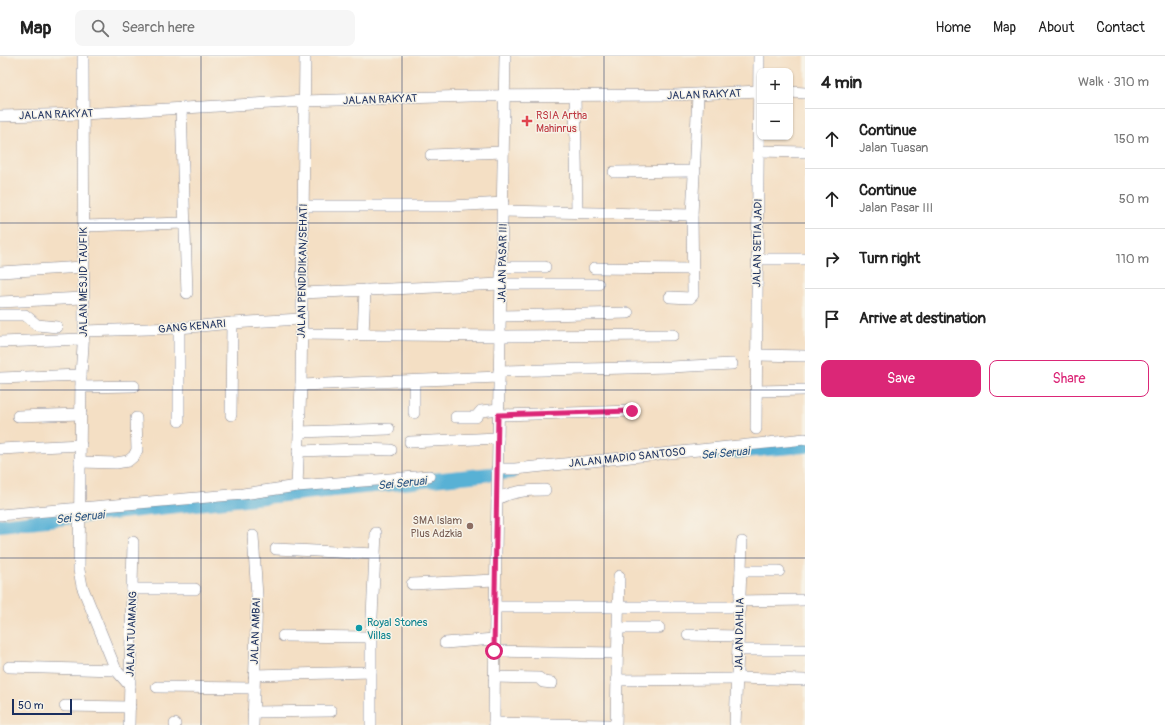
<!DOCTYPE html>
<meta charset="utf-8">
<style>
body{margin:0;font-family:Pangolin,sans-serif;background:#f6f6f6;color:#222}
.controls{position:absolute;right:12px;top:12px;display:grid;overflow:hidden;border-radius:8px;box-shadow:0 1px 3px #0004}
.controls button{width:36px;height:36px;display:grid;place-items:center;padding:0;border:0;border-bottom:1px solid #e0e0e0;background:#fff;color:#222;font:20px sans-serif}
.scale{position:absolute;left:12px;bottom:10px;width:60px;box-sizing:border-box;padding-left:4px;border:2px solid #1b2f5e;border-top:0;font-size:11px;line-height:14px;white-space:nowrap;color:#1b2f5e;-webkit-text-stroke:3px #f7f3e8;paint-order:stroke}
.stop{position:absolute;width:12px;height:12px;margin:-9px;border:3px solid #db2777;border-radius:50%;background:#fff}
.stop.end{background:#db2777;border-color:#fff;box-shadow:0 1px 4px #0008}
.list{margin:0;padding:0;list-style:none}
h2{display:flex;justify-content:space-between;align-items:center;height:52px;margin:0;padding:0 16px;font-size:17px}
h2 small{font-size:13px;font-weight:400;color:#767676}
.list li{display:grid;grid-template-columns:26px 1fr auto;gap:12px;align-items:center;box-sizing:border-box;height:60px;padding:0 16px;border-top:1px solid #e0e0e0}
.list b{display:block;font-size:15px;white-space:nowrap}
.list p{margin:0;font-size:13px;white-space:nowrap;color:#767676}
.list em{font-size:13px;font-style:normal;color:#767676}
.actions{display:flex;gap:8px;padding:12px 16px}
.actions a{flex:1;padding:9px 0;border:1px solid #db2777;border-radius:8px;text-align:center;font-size:14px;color:#db2777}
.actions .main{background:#db2777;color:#fff}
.icon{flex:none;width:22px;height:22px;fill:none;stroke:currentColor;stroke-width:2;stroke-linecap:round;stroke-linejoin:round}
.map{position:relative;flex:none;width:805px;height:669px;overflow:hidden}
header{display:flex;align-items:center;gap:24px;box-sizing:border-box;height:56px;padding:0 20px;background:#fff;border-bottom:1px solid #e0e0e0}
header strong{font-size:19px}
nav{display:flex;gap:22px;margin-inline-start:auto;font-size:14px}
.search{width:280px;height:36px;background:#f6f6f6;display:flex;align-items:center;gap:10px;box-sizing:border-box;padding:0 14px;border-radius:8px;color:#767676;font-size:15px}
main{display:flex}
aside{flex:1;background:#fff}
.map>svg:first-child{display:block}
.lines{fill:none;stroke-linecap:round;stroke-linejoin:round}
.river{stroke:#58b1d5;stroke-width:14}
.minor-casing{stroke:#888791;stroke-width:12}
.minor{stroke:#fff;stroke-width:11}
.route{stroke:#db2777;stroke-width:5}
.grid{fill:none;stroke:#1b2f5e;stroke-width:1;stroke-opacity:0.55}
.health-dot{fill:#e0444e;stroke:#f7f3e8;stroke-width:1.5}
.education-dot{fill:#8d6e63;stroke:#f7f3e8;stroke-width:1.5}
.culture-dot{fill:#0f9aa8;stroke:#f7f3e8;stroke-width:1.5}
.labels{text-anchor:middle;stroke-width:3;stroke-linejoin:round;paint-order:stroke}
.street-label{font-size:11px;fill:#1b2f5e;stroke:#f7f3e8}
.health-label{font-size:11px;fill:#be3a42;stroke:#f7f3e8;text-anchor:start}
.education-label{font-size:11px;fill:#785e54;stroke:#f7f3e8;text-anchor:end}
.culture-label{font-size:11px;fill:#0d838f;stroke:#f7f3e8;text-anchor:start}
.water-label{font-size:12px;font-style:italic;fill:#2d5682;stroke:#f7f3e8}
</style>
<header>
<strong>Map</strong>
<div class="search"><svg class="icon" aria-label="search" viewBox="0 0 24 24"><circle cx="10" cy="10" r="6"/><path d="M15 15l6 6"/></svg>Search here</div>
<nav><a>Home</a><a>Map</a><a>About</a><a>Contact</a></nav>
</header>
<main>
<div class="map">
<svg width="805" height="669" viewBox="0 0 805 669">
<rect width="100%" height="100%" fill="#f7f3e8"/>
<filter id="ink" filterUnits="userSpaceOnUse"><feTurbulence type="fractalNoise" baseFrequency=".025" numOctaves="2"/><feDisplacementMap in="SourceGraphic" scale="8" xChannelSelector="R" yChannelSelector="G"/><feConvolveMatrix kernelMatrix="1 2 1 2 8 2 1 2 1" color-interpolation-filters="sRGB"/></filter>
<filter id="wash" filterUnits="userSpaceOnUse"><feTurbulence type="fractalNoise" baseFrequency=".012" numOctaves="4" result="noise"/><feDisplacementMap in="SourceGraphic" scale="16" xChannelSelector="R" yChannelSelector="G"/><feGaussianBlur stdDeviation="0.9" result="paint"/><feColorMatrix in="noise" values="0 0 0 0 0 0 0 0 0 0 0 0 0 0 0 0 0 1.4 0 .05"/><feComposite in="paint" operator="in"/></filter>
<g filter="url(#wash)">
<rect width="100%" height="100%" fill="#f4dfc4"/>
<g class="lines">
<g class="river">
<path d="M717 397 805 390"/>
<path d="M0 469 167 451 511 416"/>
</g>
</g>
</g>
<g filter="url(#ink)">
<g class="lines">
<defs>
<g id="minor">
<path d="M83 0 84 275 81 319 79 514 82 530 116 614 130 630"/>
<path d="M790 36 805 37"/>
<path d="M575 39 577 156"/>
<path d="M181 52 187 237"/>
<path d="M0 60 83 58 304 45 471 40 674 39 760 35"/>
<path d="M758 95 805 96"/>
<path d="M431 99 503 96"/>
<path d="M614 116 695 115"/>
<path d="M304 150H452L503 147"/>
<path d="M503 155 692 159"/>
<path d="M83 170 185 167"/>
<path d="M757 203H805"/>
<path d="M502 211H545"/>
<path d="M594 212 692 213"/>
<path d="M0 216 83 211"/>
<path d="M302 237 501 228H598"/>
<path d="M670 241 690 242 693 239 692 159 698 39"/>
<path d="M0 246 83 242"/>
<path d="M0 259H25L37 269 57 271"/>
<path d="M501 260 628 257"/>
<path d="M179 272V365"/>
<path d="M84 275 179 272 232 267 301 263"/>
<path d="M300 278 500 280 673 279"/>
<path d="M363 278 365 234"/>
<path d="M0 286 83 283"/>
<path d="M756 299 805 300"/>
<path d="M499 315 670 311 732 308"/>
<path d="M0 322 81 319"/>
<path d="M414 325V357"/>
<path d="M301 329 499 321"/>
<path d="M81 331 134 330"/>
<path d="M756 335 805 334"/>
<path d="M231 359 232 267"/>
<path d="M499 359 632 355"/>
<path d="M18 360 81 358"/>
<path d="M456 361H476L481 355 499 353"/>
<path d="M756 373 759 0"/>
<path d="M299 376 389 373"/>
<path d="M410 386 498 382"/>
<path d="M0 393 81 389"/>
<path d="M298 395 361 393 391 394"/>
<path d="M80 406 116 407 128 405 134 400 137 394 136 362"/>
<path d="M497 413H515L805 383"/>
<path d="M297 430 301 329 305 0"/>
<path d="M497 443C512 435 528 434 545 434"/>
<path d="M0 459 243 438 297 430 429 420"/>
<path d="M253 480 257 540 253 669"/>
<path d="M276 493 375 498"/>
<path d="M741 515H779"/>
<path d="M412 528 495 524"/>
<path d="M132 533H195"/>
<path d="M739 545 805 544"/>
<path d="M495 551H739"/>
<path d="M618 572H659"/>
<path d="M688 579 738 580"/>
<path d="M283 580 371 581"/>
<path d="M445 587 494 583"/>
<path d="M738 594H805"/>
<path d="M494 595 617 597"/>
<path d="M9 611 116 614"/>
<path d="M254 619 371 616"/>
<path d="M494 621 539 622 543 626 552 627"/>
<path d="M738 622 805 624"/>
<path d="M616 624 738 623"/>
<path d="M157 631 254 632"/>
<path d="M65 650 130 651"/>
<path d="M253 656 331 655"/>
<path d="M494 667 608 669"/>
<path d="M129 669 133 486"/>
<path d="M175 669V668"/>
<path d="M371 669V581L376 477"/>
<path d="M494 669 495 551 505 0"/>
<path d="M616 669 619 520"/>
<path d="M735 669 742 486"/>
</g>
</defs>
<use href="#minor" class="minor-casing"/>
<use href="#minor" class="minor"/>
</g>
</g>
<g class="lines" filter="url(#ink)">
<path class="route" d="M494 595 498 359 632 355"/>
</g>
<path class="grid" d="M201 0V669M402 0V669M604 0V669M0 167H805M0 334H805M0 502H805"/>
<path class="health-dot" d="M525 59h4v4h4v4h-4v4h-4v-4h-4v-4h4z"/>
<circle class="education-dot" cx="470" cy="470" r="4"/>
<circle class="culture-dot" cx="359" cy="572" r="4"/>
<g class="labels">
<g class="street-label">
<text transform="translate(704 38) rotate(-2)" y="4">JALAN RAKYAT</text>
<text transform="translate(380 43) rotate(-2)" y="4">JALAN RAKYAT</text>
<text transform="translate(56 58) rotate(-2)" y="4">JALAN RAKYAT</text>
<text transform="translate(757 187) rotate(-89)" y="4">JALAN SETIA JADI</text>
<text transform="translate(502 207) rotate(-89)" y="4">JALAN PASAR III</text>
<text transform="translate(302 215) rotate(-89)" y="4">JALAN PENDIDIKAN/SEHATI</text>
<text transform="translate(83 226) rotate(-90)" y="4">JALAN MESJID TAUFIK</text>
<text transform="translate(192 270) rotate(-5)" y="4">GANG KENARI</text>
<text transform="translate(627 401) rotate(-6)" y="4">JALAN MADIO SANTOSO</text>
<text transform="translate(255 575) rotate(-88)" y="4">JALAN AMBAI</text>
<text transform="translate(131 578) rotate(-88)" y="4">JALAN TUAMANG</text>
<text transform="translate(739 578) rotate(-89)" y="4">JALAN DAHLIA</text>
</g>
<g class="health-label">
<text x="536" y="63">RSIA Artha<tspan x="536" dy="13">Mahinrus</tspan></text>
</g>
<g class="education-label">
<text x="462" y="468">SMA Islam<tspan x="462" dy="13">Plus Adzkia</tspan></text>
</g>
<g class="culture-label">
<text x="367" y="570">Royal Stones<tspan x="367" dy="13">Villas</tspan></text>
</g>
<g class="water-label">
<text transform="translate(725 397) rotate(-5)" y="4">Sei Seruai</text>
<text transform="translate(402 427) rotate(-6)" y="4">Sei Seruai</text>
<text transform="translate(80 461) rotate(-6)" y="4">Sei Seruai</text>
</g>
</g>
</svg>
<div class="controls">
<button>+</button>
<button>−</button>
</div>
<div class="scale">50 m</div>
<div class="stop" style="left:494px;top:595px"></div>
<div class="stop end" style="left:632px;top:355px"></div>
</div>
<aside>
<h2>4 min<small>Walk · 310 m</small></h2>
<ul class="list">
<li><svg class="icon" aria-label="ahead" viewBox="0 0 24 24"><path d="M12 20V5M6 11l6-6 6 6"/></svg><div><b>Continue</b><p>Jalan Tuasan</p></div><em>150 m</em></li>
<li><svg class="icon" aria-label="ahead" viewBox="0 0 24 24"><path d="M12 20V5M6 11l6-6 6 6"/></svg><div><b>Continue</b><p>Jalan Pasar III</p></div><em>50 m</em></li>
<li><svg class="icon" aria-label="right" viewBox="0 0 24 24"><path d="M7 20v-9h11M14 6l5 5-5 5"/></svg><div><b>Turn right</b></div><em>110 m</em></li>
<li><svg class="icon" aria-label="arrive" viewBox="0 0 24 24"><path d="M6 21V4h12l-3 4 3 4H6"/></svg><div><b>Arrive at destination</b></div></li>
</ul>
<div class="actions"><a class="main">Save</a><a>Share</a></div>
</aside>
</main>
